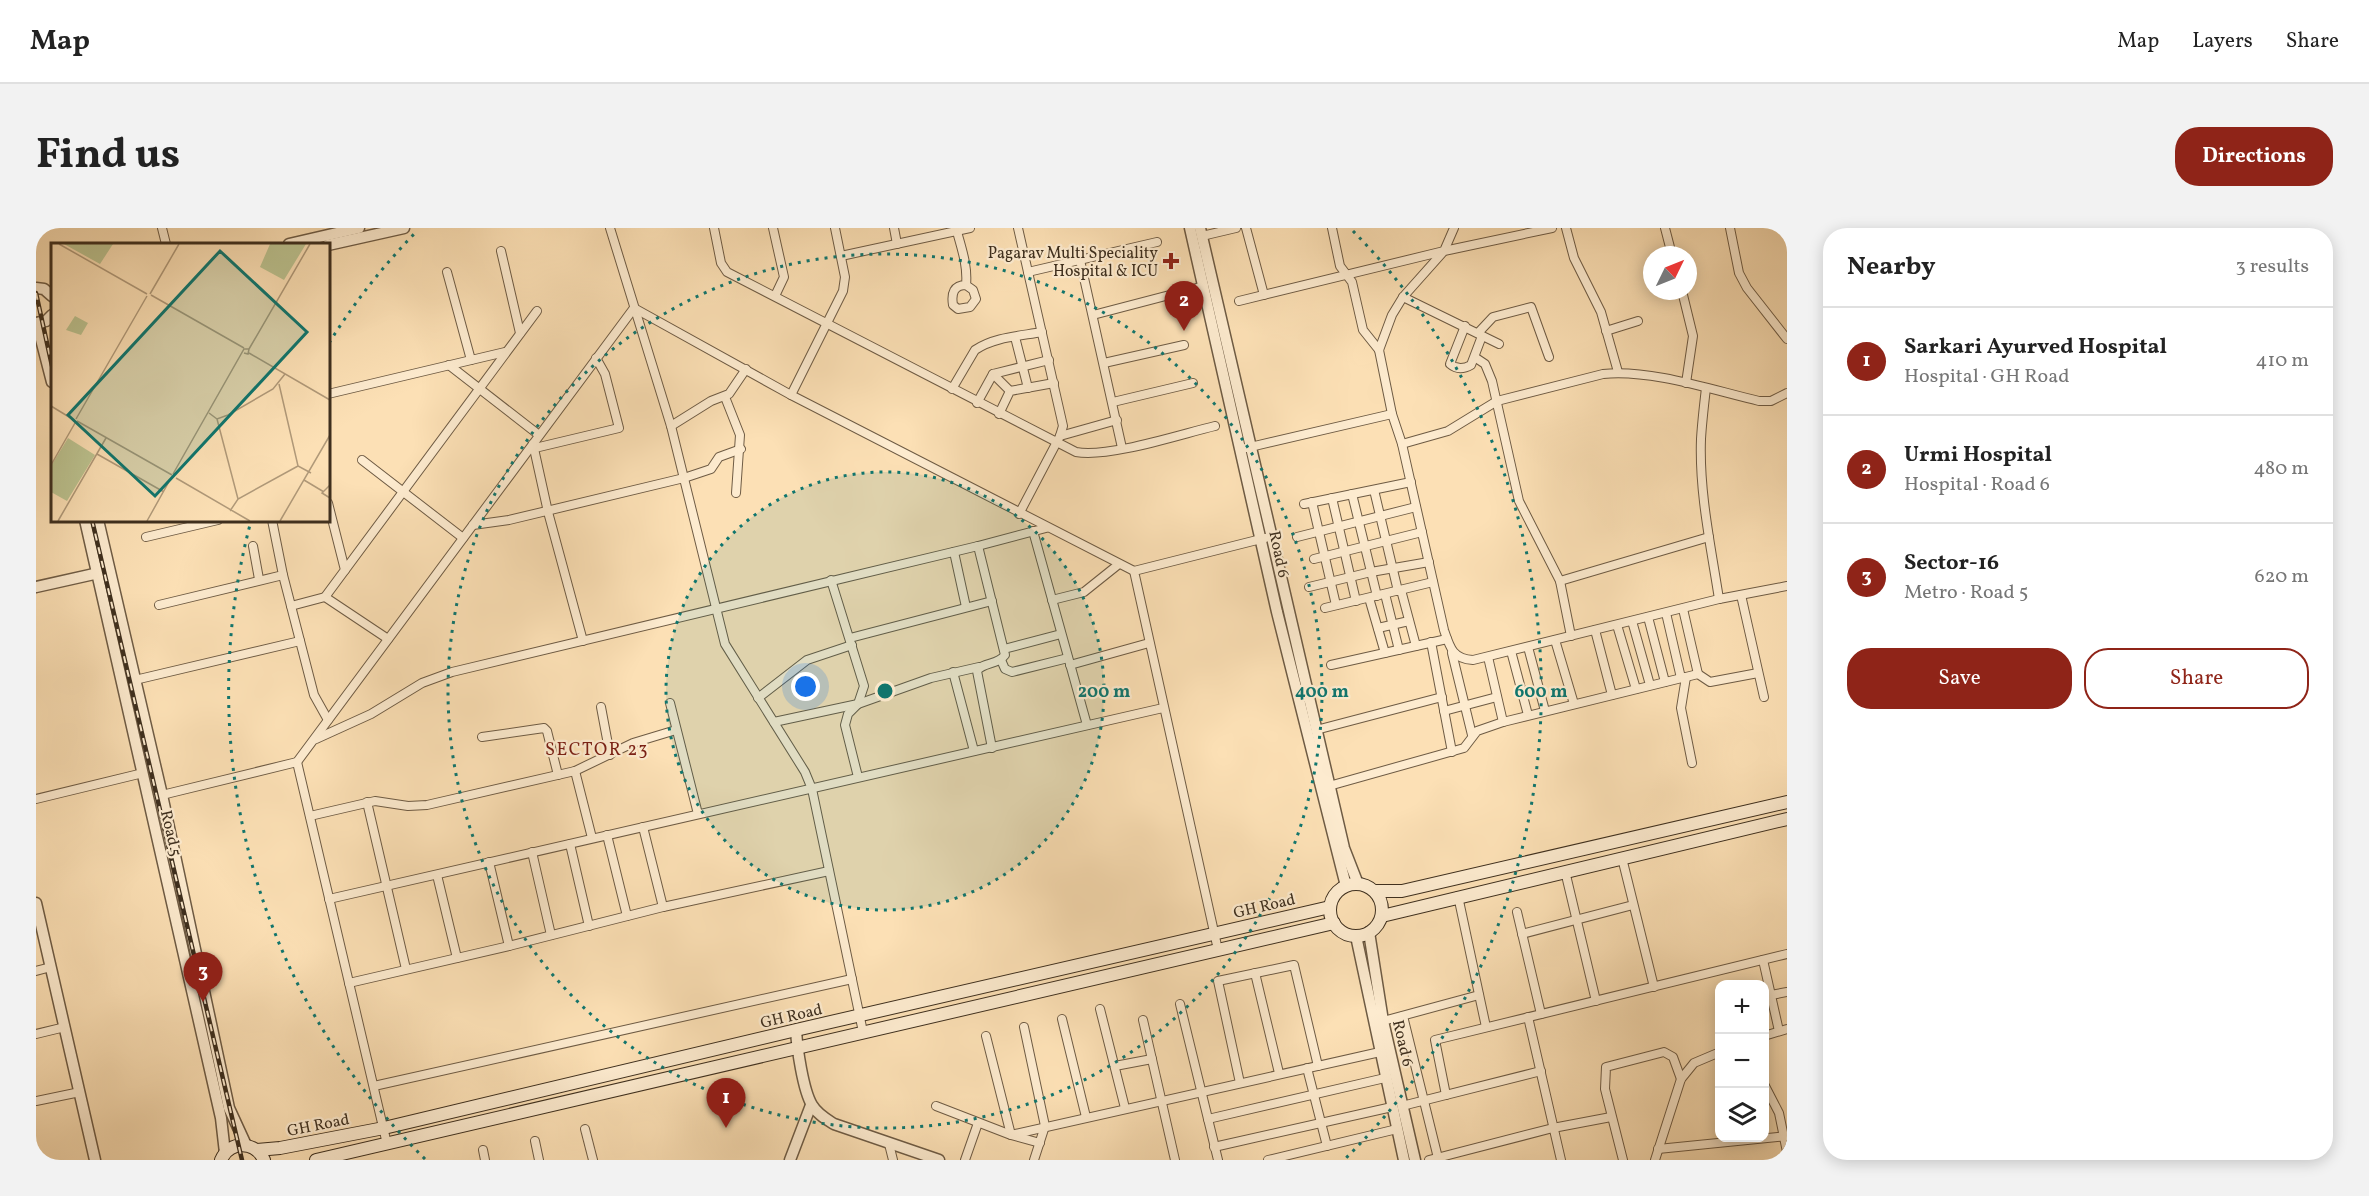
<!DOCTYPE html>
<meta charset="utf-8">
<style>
body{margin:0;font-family:Vollkorn,serif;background:#f2f2f2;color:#222}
.controls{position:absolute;right:18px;bottom:18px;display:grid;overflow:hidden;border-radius:12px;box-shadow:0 3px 15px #0003}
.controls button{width:54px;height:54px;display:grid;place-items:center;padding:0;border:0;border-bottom:2px solid #e0e0e0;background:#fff;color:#222;font:30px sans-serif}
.compass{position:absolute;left:1607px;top:18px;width:54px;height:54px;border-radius:50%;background:#fff;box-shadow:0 3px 15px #0003;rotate:47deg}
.you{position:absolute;left:770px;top:459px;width:21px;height:21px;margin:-15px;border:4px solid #fff;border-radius:50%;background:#1a73e8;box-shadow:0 0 0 9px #1a73e833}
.badge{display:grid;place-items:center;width:39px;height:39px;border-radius:50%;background:#8f2418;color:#fff;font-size:20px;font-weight:700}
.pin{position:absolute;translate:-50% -50px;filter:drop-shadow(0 2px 3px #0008)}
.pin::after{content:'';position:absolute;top:32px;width:21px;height:18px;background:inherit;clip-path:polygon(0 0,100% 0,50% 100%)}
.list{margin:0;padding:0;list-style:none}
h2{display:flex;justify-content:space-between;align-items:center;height:78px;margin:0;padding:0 24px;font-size:26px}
h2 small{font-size:20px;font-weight:400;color:#767676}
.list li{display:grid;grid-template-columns:39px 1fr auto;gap:18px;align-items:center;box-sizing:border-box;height:108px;padding:0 24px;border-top:2px solid #e0e0e0}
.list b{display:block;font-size:22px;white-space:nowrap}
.list p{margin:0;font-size:20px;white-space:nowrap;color:#767676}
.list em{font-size:20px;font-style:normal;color:#767676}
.actions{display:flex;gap:12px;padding:18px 24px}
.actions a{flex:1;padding:14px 0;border:2px solid #8f2418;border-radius:24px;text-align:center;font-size:21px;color:#8f2418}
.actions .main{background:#8f2418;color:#fff}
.icon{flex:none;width:33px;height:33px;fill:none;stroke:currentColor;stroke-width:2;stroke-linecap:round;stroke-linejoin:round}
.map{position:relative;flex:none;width:1751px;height:932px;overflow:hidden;border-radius:24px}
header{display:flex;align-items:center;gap:36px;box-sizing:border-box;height:84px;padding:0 30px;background:#fff;border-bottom:2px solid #e0e0e0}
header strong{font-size:28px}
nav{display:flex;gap:33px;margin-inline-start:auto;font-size:21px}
.intro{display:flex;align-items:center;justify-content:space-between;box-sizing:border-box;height:144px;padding:0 36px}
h1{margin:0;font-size:42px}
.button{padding:15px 27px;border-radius:24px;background:#8f2418;color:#fff;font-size:21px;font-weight:700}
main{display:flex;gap:36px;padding:0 36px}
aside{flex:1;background:#fff;border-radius:24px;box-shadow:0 3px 15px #0003}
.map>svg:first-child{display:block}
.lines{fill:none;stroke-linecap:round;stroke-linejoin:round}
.minor-casing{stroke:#6e5b44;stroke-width:10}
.tertiary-casing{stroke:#6e5b44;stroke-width:13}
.secondary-casing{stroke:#3e2f1e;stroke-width:14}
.minor{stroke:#fdebcf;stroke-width:8}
.tertiary{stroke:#fdebcf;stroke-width:10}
.secondary{stroke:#fdebcf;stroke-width:12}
.rail-casing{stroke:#3e2f1e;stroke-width:4.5}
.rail{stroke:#fdebcf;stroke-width:2;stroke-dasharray:7;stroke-linecap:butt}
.ring{fill:none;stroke:#0f766e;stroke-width:3;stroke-dasharray:3 6}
.poi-dot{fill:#8f2418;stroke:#fdebcf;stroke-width:2}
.labels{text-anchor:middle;stroke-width:4.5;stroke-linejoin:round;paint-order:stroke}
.poi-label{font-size:16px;fill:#3e2f1e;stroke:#fdebcf;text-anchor:end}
.street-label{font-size:16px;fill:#3e2f1e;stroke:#fdebcf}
.neighbourhood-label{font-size:18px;letter-spacing:1.5px;fill:#7a1f14;stroke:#fdebcf}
.inset-road{fill:none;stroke:#b09979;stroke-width:1.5}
.view{fill:#0f766e;fill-opacity:0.15;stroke:#0f766e;stroke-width:3}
.inset-edge{fill:none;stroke:#3e2f1e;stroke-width:3}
.centre{fill:#0f766e;stroke:#fdebcf;stroke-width:3}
.ring-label{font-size:18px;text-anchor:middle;font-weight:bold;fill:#0f766e;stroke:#fdebcf;stroke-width:4.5;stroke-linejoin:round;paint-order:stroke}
</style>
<header>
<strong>Map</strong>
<nav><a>Map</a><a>Layers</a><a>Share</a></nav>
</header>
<div class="intro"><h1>Find us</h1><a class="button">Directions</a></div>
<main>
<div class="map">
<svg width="1751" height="932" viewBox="0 0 1751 932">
<rect width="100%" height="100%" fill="#fce0b5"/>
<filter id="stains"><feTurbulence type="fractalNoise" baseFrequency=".00333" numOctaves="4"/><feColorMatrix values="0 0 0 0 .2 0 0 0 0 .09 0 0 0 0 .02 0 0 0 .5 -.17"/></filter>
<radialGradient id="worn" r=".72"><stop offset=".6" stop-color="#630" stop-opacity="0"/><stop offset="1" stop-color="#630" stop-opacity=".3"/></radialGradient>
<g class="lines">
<defs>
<g id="minor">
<path d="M126 0 130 16"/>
<path d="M574 0 635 198 689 416 769 544 776 561 827 804"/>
<path d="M678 0 685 35 691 44 1040 224C1073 230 1145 206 1179 198"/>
<path d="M737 0 748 49 739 68"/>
<path d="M858 0 861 16"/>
<path d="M920 0C925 19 932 37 930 57 918 57 915 65 917 77L922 81 934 79 940 71 937 62 930 57"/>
<path d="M982 0 1027 198 1024 208 983 286"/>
<path d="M1210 0 1228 67"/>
<path d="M1296 0 1304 38 1316 54 1327 102 1343 122"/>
<path d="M1516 0 1408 23 1367 69 1356 87 1343 122 1356 186 1366 216 1408 402C1414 420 1417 431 1437 432L1683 371 1751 358"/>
<path d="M1530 0 1538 30 1565 84 1582 144"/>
<path d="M1629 0 1636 27"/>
<path d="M1694 0 1703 45 1711 60 1751 111"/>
<path d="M1166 8 1200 0"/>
<path d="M465 23 484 105"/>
<path d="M805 28 934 0"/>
<path d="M1044 32 1086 220"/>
<path d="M411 44 435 132"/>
<path d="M992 44 1121 14"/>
<path d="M1646 63 1657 108 1650 155"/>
<path d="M1367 69 1463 116"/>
<path d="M1203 73 1408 23 1418 0"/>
<path d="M1057 87 1168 58"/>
<path d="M1429 98 1414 136C1421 142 1428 141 1435 137L1446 108"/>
<path d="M1570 103 1602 93"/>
<path d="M1442 105 1457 89 1495 79 1513 129"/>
<path d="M979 109 992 160"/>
<path d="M1440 130 1449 136 1456 153 1483 273 1524 353 1535 408"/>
<path d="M1068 135 1148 117"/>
<path d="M413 137 503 207"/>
<path d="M957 146 974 163"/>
<path d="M1670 160C1668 177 1666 194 1665 211 1663 264 1675 319 1683 371"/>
<path d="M916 161 939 122C958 109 984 108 1006 104"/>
<path d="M292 166 469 124"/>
<path d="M755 167 807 63 809 49 799 0"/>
<path d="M689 169 704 207 700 265"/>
<path d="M1077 174 1157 155"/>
<path d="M941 175 957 146 1013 132"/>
<path d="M963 186 974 163 1018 155"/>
<path d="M635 198 675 173 693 166 710 141"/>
<path d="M1024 208 1081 192"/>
<path d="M497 216 512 284 547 413"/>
<path d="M1366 216 1412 203 1461 173 1567 146C1615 141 1676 162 1723 173H1735L1751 165"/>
<path d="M499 220 583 200 569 146 560 130"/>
<path d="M1210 220 1356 186"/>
<path d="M326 232 427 310"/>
<path d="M1338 262 1362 363"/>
<path d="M1316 266 1341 368"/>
<path d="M1296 270 1320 373"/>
<path d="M1276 274 1300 377"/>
<path d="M1268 276 1375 254"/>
<path d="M437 297 473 292 648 250 675 241 683 229 705 221"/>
<path d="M997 303 1051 497"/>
<path d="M110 309 182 292"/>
<path d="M1261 309 1380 279"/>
<path d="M217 318 223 351"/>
<path d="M942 318 969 427C962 437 947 434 941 443L956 520"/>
<path d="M918 324 930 379"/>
<path d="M1278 331 1386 304"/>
<path d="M309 342 501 83"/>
<path d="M247 347 278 467 292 492"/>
<path d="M795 352 828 458 822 476 812 486 809 497 822 549"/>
<path d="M1524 353 1673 309"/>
<path d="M1273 359 1335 344 1393 334"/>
<path d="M1365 362 1380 418"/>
<path d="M1349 366 1363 422"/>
<path d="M1705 367 1728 469"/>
<path d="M289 369 352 411"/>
<path d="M1333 370 1349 425"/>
<path d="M1016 372 1048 364 1083 336"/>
<path d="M123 377 247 347 236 292"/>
<path d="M255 378 289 369 309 342 292 275"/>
<path d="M1289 380 1397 354"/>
<path d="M1630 385 1645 450"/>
<path d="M1612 389 1629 454"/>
<path d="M1596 393 1614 457"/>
<path d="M1581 397 1600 461"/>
<path d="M1342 400 1373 393"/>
<path d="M1559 402 1576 467"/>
<path d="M814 410 956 373"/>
<path d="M1519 412 1538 476"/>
<path d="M1395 414 1416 524"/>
<path d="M1492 419 1509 483"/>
<path d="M968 421 1025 406"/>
<path d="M1475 423 1492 487"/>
<path d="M1416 425 1436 507"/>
<path d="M1452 429 1467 494"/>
<path d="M965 432 969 441 976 444 1032 430"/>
<path d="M1034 437 1113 415"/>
<path d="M1295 437 1411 411"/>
<path d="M917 444 938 523"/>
<path d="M1662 446 1674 454 1722 445"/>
<path d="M1650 449 1645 480 1656 535"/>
<path d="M99 452 264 413"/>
<path d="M722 470 771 432 816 417"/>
<path d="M634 475 662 586"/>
<path d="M565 479 574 527"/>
<path d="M1408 483 1461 469"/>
<path d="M738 494 822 476 895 450 943 439"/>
<path d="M1280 502 1406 469"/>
<path d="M446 509 508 500 511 503 522 547"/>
<path d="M280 511 335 486 386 455 416 444 942 318 1010 300"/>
<path d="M261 534 351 916"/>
<path d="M539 543 556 610"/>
<path d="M1293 558 1428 520 1441 503 1467 494 1662 446 1647 381"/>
<path d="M126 567 261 534 598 80 755 167 1098 343"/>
<path d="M0 571 107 545"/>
<path d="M331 574 370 741"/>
<path d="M274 588 339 573 372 578 391 577 539 543 597 515 640 502"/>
<path d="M571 607 591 688"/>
<path d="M534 616 553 698"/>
<path d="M496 624 515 707"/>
<path d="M1586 630 1618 759"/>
<path d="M453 634 473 718"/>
<path d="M1529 643 1560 773"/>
<path d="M401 647 421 730"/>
<path d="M1422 668 1450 799"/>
<path d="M293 671 1127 480"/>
<path d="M627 679 793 643"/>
<path d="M1481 684 1505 786"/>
<path d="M1486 706 1597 677"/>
<path d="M1182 722 1098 343 1229 310"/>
<path d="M1727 732 1743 803"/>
<path d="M0 743 15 739"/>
<path d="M1219 745 1243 845"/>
<path d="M313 755 473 718 627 679 607 599"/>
<path d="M1735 767 1751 764"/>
<path d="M1144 776 1182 932"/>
<path d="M1064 781 1089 880"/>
<path d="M1367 788 1402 930"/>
<path d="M1492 789 1525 932"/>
<path d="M1026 791 1050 889"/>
<path d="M1107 792 1139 932"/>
<path d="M1347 793 1443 767"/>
<path d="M988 799 1009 898 998 932"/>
<path d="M0 806 29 799"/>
<path d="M950 808 975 907 1004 915"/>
<path d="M1728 808 1751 801"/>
<path d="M1079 838 1116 831"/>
<path d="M1271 840 1291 918"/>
<path d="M1204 855 1182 753 1258 737 1282 838"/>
<path d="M1728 856 1743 885 1751 924"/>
<path d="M338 858 816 751"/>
<path d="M1410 867 1399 812 1751 726"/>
<path d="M0 873 44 864"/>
<path d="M900 878 975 907 1344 824"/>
<path d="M1366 878 1505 843"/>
<path d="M1172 891 1349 850"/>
<path d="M549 901 557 932"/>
<path d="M499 913 503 932"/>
<path d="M853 916 857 932"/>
<path d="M1178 919 1356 879"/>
<path d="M1622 921 1751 908"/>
<path d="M447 922 449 932"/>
<path d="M929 932 942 895"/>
<path d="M1232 932 1361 901"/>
<path d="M1393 932 1517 900 1575 889"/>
<path d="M1587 932 1569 861 1570 839 1628 824 1637 829 1645 851"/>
<path d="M1619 932 1645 851 1658 835 1684 824"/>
</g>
<g id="tertiary">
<path d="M1154 0 1241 384 1310 658"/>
<path d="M1164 0 1308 620 1322 656"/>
<path d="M253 16 323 0"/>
<path d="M292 17 368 0"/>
<path d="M0 60 8 61 16 68"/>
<path d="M0 95 10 93 16 87"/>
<path d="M1 96 16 154"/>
<path d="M49 292 185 890 189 925"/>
<path d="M62 292 126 567 193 880 210 917"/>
<path d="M0 359 67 344"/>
<path d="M0 675 59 932"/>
<path d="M1333 704 1347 793 1379 932"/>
<path d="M1320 708 1368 932"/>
<path d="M760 802C761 820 767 862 776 877 781 886 790 891 798 896L903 932"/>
<path d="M754 932 775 877"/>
</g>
<g id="secondary">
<circle cx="1320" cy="682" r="26"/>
<path d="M1339 663H1366L1751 574"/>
<path d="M1346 688 1751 591"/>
<path d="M221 922 244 920 348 900 760 802 1294 679"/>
<path d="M185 932C194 912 219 913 228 932"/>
<path d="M280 932 1298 695"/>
</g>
</defs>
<use href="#minor" class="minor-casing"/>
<use href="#tertiary" class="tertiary-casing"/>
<use href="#secondary" class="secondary-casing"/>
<use href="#minor" class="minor"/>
<use href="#tertiary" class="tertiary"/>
<use href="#secondary" class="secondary"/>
<defs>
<g id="rail">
<path d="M0 65 16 138"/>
<path d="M56 292 206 932"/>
</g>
</defs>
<use href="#rail" class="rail-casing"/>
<use href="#rail" class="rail"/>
</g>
<circle cx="849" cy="463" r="219" fill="#0f766e" fill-opacity=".12"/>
<g class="ring">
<circle cx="849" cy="463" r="219"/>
<circle cx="849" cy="463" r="437"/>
<path d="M389 931A656 656 0 0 1 215 293M293 115A656 656 0 0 1 381 3M1317 3A656 656 0 0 1 1309 931"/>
</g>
<path class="poi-dot" d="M1132 24h6v6h6v6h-6v6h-6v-6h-6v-6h6z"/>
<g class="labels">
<g class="poi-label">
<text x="1122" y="30">Pagarav Multi Speciality<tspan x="1122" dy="18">Hospital &amp; ICU</tspan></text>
</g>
<g class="street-label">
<text transform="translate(1244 326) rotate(78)" y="6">Road 6</text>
<text transform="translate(136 605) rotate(77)" y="6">Road 5</text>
<text transform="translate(1228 677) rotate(-13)" y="6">GH Road</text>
<text transform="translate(755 787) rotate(-13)" y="6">GH Road</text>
<text transform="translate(1368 815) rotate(77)" y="6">Road 6</text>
<text transform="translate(282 896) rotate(-11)" y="6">GH Road</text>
</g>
<g class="neighbourhood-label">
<text x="561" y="527">SECTOR 23</text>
</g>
</g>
<g transform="translate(15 15)">
<rect width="279" height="279" fill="#fce0b5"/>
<path d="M13 1H62L49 21ZM17 195 44 212 16 258 0 249V223Z" fill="#bcc390"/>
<path d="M219 1H255L233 37 209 24ZM24 73 37 80 30 92 15 87Z" fill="#bcc390"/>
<path class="inset-road" d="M8 1 96 51M99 51 128 1M100 52 193 105M198 106 259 1M198 110 279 157M228 141 247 223 260 230M0 163 23 177M158 170 166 176 177 172 222 146 234 131M25 176 96 53M166 176 187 256M26 178 121 232M46 211 113 249M0 222 24 180M122 231 193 106H198L197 111 193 110M125 235 199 278M253 237 273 249M279 242 271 250 279 255M179 268 187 256 247 223M7 278 55 195M96 278 120 235M229 278 279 192"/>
<path class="view" d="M169 8 256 89 104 253 17 172Z"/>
<rect width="279" height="279" class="inset-edge"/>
</g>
<circle cx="849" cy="463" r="9" class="centre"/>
<g class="ring-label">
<text x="1068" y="469">200 m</text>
<text x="1286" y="469">400 m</text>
<text x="1505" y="469">600 m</text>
</g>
<rect width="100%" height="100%" filter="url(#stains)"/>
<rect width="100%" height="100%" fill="url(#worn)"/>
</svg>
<div class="controls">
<button>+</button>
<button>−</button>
<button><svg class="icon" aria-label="layers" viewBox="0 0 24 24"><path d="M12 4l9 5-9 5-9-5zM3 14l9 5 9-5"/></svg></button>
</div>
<svg class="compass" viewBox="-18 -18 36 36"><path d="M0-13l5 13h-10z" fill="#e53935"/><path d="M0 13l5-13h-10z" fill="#767676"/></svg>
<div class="you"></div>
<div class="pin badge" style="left:690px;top:900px">1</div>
<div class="pin badge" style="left:1148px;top:103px">2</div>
<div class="pin badge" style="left:167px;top:774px">3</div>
</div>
<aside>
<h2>Nearby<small>3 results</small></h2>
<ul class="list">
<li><span class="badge">1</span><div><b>Sarkari Ayurved Hospital</b><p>Hospital · GH Road</p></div><em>410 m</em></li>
<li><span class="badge">2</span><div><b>Urmi Hospital</b><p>Hospital · Road 6</p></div><em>480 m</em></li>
<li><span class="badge">3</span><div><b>Sector-16</b><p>Metro · Road 5</p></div><em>620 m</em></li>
</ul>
<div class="actions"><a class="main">Save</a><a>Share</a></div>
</aside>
</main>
